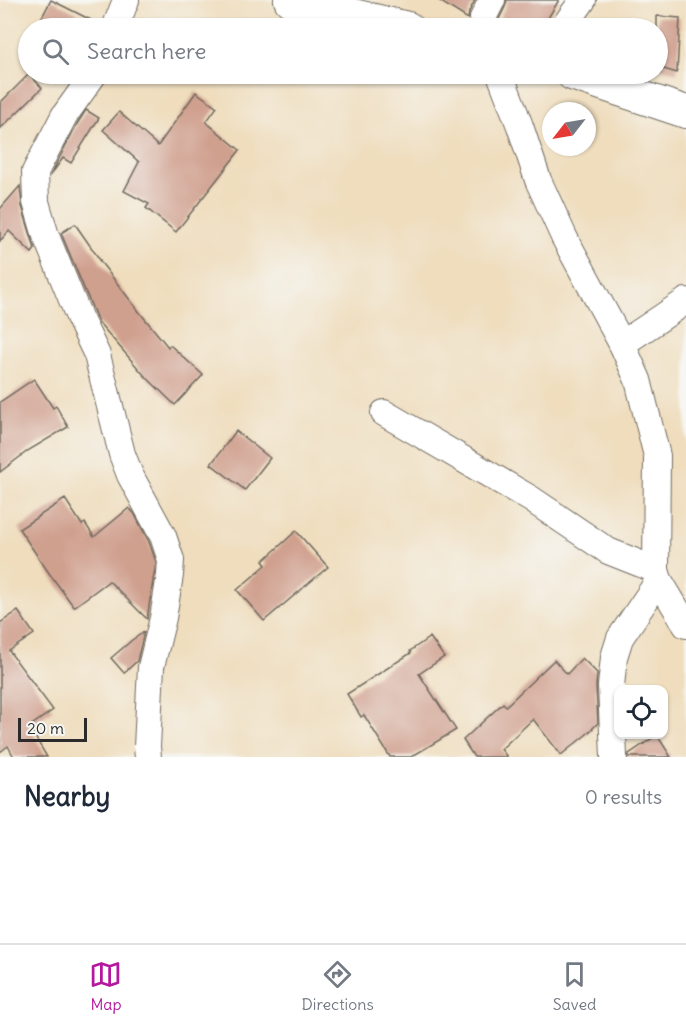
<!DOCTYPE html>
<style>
body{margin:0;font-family:Delius,sans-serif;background:#f2f2f3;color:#1f2937}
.controls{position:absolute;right:18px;bottom:18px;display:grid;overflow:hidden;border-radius:12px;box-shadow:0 2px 4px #0004}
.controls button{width:54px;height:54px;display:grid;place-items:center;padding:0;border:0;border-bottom:2px solid #e0e1e3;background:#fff;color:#1f2937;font:30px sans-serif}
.compass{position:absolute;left:542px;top:102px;width:54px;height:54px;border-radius:50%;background:#fff;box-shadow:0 2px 4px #0004;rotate:239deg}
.scale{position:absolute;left:18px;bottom:15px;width:69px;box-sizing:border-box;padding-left:6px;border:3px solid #2b2b2b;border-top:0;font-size:16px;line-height:21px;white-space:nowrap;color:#2b2b2b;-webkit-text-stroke:4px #f6f6f2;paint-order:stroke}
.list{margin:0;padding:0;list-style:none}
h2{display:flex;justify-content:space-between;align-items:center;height:78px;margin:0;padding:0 24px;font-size:26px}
h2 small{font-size:20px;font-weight:400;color:#747a83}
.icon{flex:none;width:33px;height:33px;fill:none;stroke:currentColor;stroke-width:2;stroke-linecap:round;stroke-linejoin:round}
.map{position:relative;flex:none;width:686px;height:757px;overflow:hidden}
.search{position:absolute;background:#fff;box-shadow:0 2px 4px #0004;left:18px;right:18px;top:18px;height:66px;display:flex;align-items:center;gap:15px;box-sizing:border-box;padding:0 21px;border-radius:33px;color:#747a83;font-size:22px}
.sheet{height:186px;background:#fff}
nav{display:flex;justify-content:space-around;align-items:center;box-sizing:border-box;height:84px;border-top:2px solid #e0e1e3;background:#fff;font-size:16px;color:#747a83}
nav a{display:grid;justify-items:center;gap:3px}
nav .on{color:#b5179e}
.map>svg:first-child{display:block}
.building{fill:#d0a08f}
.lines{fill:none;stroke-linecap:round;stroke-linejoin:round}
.minor-casing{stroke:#70695e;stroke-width:28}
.tertiary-casing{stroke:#70695e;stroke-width:34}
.minor{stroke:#fff;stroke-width:26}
.tertiary{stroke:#fff;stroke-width:32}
</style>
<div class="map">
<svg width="686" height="757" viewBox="0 0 686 757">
<rect width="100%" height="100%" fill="#f6f6f2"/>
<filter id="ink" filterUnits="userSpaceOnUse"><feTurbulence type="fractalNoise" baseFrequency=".0167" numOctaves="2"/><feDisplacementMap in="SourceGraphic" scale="12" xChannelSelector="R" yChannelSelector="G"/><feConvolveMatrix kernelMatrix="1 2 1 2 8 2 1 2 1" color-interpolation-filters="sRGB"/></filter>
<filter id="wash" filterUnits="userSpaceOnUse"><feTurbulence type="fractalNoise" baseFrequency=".008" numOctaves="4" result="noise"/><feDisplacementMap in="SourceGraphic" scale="24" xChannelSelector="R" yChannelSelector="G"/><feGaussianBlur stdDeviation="1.35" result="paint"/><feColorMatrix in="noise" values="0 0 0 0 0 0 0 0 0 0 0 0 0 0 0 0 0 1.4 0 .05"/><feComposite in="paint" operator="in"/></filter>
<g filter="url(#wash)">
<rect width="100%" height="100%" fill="#efddbd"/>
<g id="blocks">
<g class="building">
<path d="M51 0 101 25 100 28H60L41 19Z"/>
<path d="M438 0H475L469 12 468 19Z"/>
<path d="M507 0H559L542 28 529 20 524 28H505L501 26 499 19 505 7Z"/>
<path d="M657 16 680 18 677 73 657 67Z"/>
<path d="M29 74 42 88 0 129V103Z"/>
<path d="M196 92 217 107 206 122 240 150 176 232 146 208 149 204 124 191 139 162 103 130 119 112 158 146Z"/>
<path d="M86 110 99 118 71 163 63 158 50 176 77 124Z"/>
<path d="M20 186 22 206 35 249 32 253 9 231 0 241V209Z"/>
<path d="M75 224 100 260H99L141 314 168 347 170 345 203 375 175 405 144 375 100 324H99L61 233Z"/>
<path d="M34 379 53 408 56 406 68 427 29 450 0 472V402Z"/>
<path d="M236 431 270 458 245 490 211 464Z"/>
<path d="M65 499 82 525 85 523 94 537 129 508 134 513 149 542 156 562 147 619 109 581 74 607 49 573 19 529Z"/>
<path d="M296 531 328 567 264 621 237 590 266 565 263 561Z"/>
<path d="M18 611 34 634 9 651 53 710 29 727 47 757H14L8 746 0 752V623Z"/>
<path d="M144 632 137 661 124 673 111 658 132 640Z"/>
<path d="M430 637 444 657 419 674 456 730 411 757H390L364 715 361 717 347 694 411 653 410 651Z"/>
<path d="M582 658 597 673 596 687 598 723 587 734 561 755 533 719 501 749 507 757H474L463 740 503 703 506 706 554 660 567 674Z"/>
<path d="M657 735 671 757H629V754Z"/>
</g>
</g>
</g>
<g filter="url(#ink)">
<use href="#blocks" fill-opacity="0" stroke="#70695e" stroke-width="1.5"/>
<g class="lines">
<defs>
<g id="minor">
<path d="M115 28 126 0"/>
<path d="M487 28 483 18 492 0"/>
<path d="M563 28 583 0"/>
<path d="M94 74 64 116 35 172 36 202 46 236 79 317 97 355 122 454 130 475 163 536 171 560 170 575 163 618 151 667 147 747 148 757"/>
<path d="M500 74 520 126 538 180 564 237 622 344 638 380 657 456 656 570 659 580 686 625"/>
<path d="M622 344 686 301"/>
<path d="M384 413 531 499 608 551 656 570"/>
<path d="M614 757 611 686 614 657 620 638 659 580"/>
</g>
<g id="tertiary">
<path d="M290 0 408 28"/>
<path d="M572 74 686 112"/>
</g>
</defs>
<use href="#minor" class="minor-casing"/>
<use href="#tertiary" class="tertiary-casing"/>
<use href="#minor" class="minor"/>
<use href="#tertiary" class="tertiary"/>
</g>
</g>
</svg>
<div class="controls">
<button><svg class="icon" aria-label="locate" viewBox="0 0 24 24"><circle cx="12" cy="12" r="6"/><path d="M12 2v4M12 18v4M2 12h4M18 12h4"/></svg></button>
</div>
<svg class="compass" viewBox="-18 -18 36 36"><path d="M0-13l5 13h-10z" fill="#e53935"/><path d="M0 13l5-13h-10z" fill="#747a83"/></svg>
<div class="scale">20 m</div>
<div class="search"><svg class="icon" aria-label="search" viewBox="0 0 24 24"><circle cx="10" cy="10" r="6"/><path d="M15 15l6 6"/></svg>Search here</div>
</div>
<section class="sheet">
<h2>Nearby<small>0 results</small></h2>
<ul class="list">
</ul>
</section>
<nav>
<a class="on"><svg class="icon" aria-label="map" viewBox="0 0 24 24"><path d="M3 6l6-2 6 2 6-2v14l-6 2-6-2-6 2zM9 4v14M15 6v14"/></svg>Map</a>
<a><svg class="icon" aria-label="directions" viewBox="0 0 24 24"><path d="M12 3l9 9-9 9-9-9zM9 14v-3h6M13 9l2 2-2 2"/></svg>Directions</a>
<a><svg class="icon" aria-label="saved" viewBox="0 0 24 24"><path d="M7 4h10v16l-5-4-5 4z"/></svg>Saved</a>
</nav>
